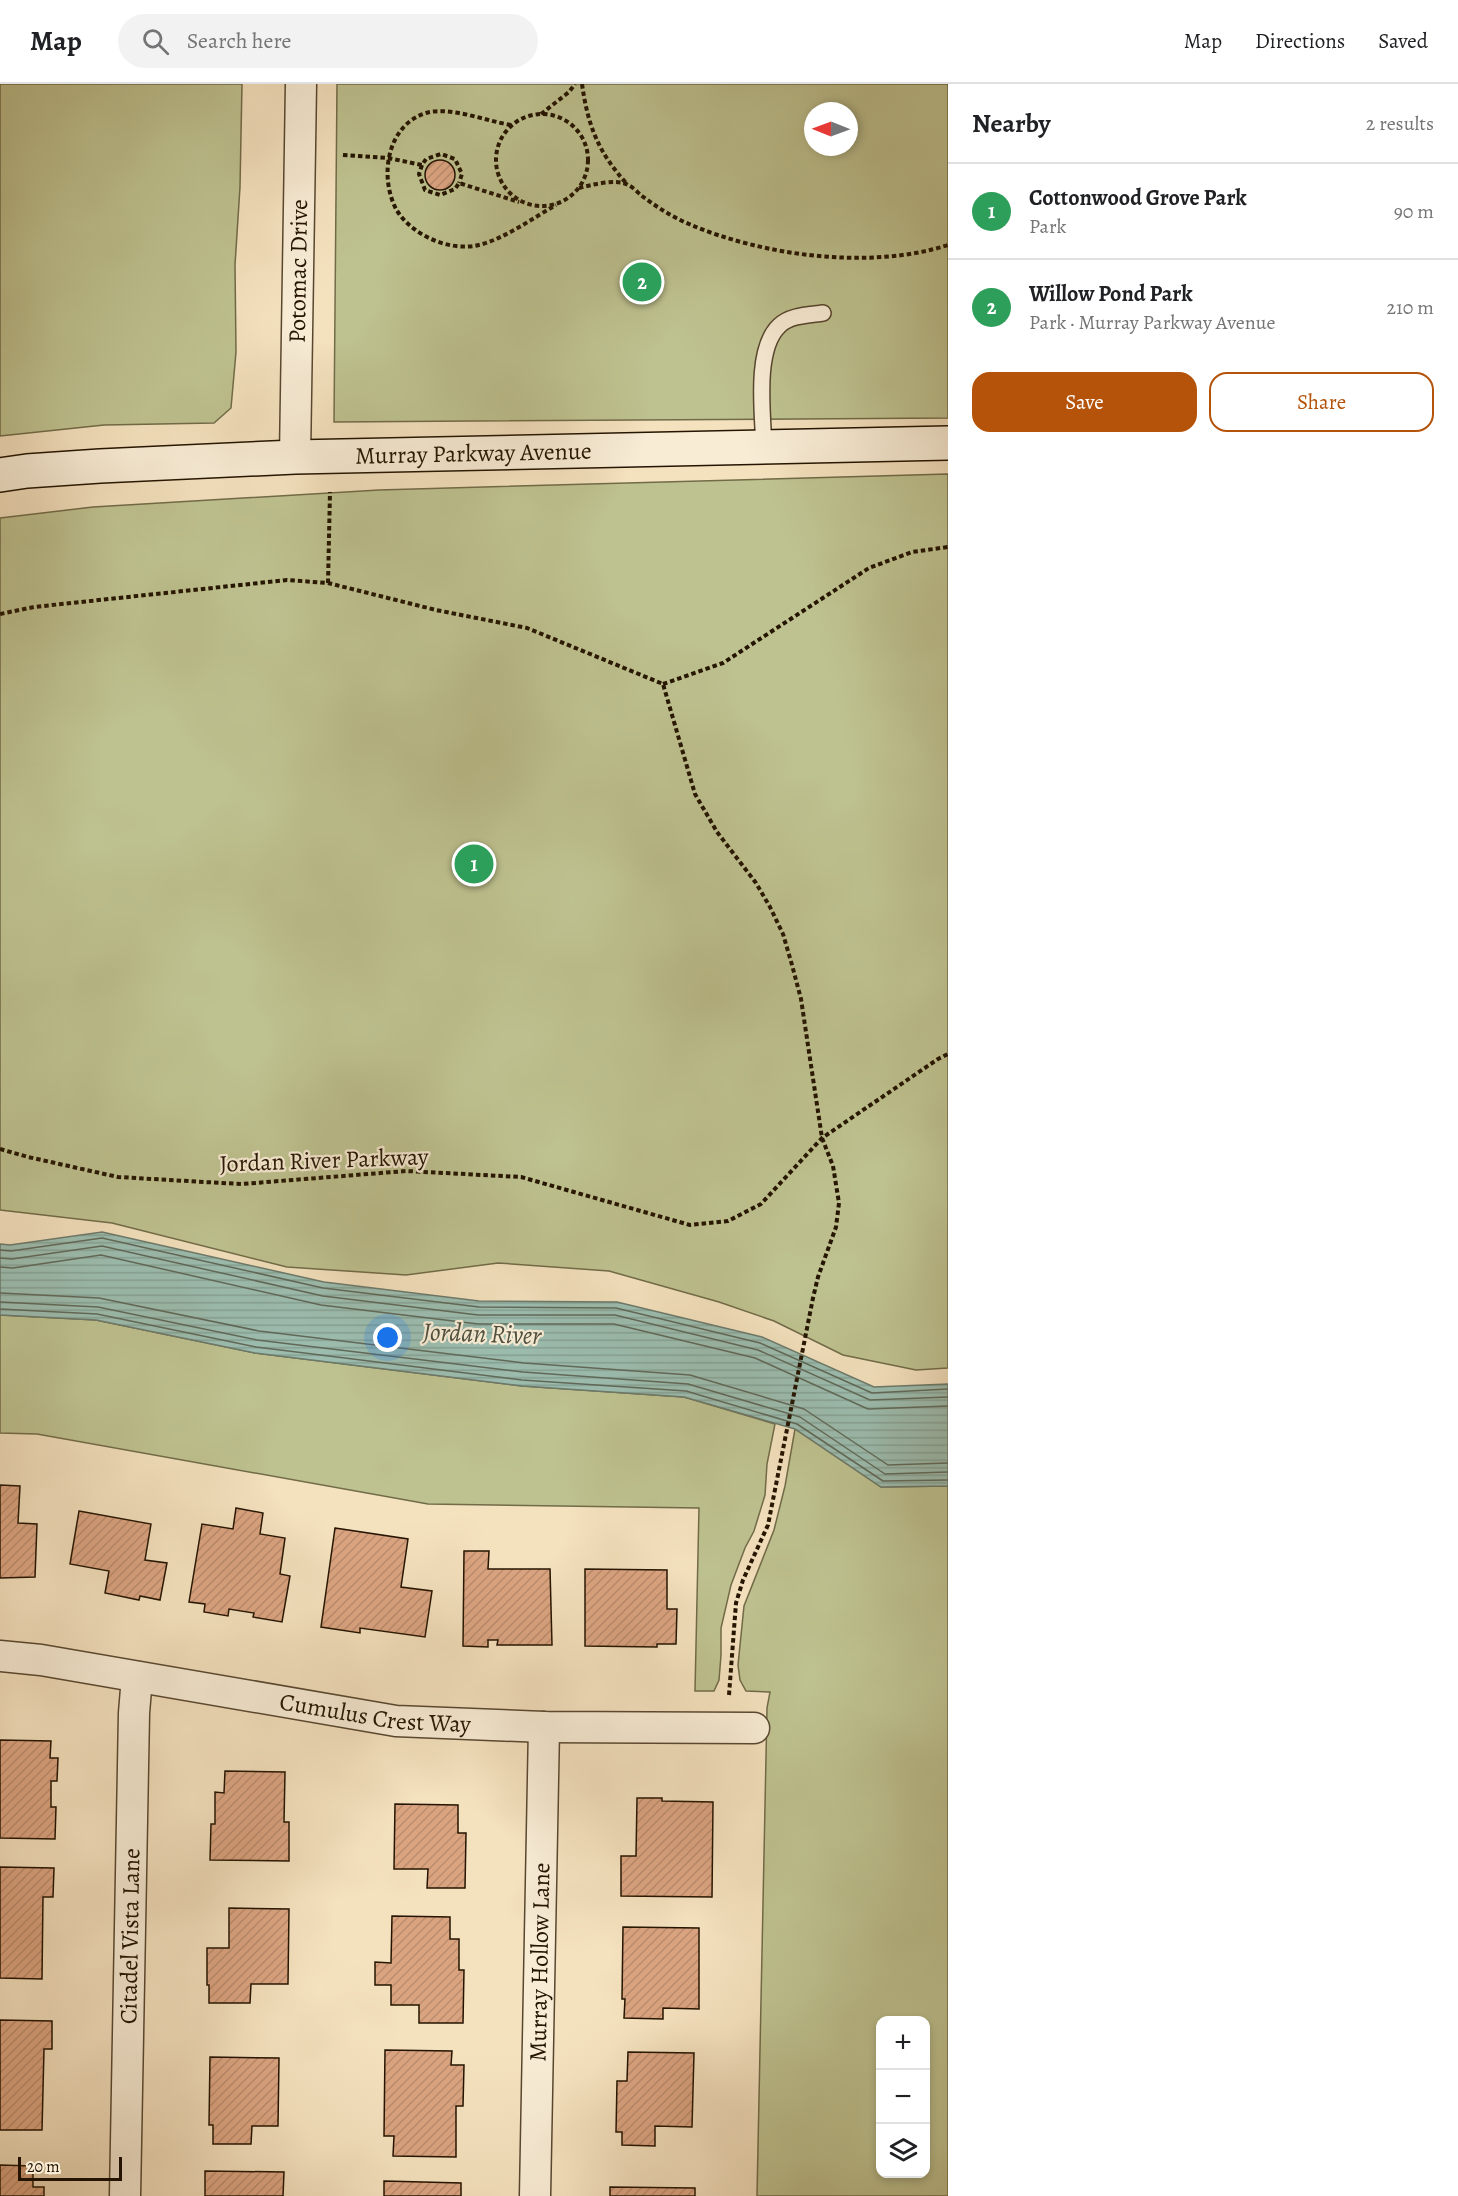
<!DOCTYPE html>
<meta charset="utf-8">
<style>
body{margin:0;font-family:Alegreya,serif;background:#f2f2f2;color:#202124}
.controls{position:absolute;right:18px;bottom:18px;display:grid;overflow:hidden;border-radius:12px;box-shadow:0 3px 9px #0003}
.controls button{width:54px;height:54px;display:grid;place-items:center;padding:0;border:0;border-bottom:2px solid #e0e0e0;background:#fff;color:#202124;font:30px sans-serif}
.compass{position:absolute;left:804px;top:18px;width:54px;height:54px;border-radius:50%;background:#fff;box-shadow:0 3px 9px #0003;rotate:271deg}
.scale{position:absolute;left:18px;bottom:15px;width:104px;box-sizing:border-box;padding-left:6px;border:3px solid #241401;border-top:0;font-size:16px;line-height:21px;white-space:nowrap;color:#241401;-webkit-text-stroke:4px #f8ecd5;paint-order:stroke}
.you{position:absolute;left:388px;top:1254px;width:21px;height:21px;margin:-15px;border:4px solid #fff;border-radius:50%;background:#1a73e8;box-shadow:0 0 0 9px #1a73e833}
.badge{display:grid;place-items:center;width:39px;height:39px;border-radius:50%;background:#b45309;color:#fff;font-size:20px;font-weight:700}
.pin{position:absolute;translate:-50% -50%;border:3px solid #fff;box-shadow:0 2px 6px #0006}
.list{margin:0;padding:0;list-style:none}
h2{display:flex;justify-content:space-between;align-items:center;height:78px;margin:0;padding:0 24px;font-size:26px}
h2 small{font-size:20px;font-weight:400;color:#757577}
.list li{display:grid;grid-template-columns:39px 1fr auto;gap:18px;align-items:center;box-sizing:border-box;height:96px;padding:0 24px;border-top:2px solid #e0e0e0}
.list b{display:block;font-size:22px;white-space:nowrap}
.list p{margin:0;font-size:20px;white-space:nowrap;color:#757577}
.list em{font-size:20px;font-style:normal;color:#757577}
.actions{display:flex;gap:12px;padding:18px 24px}
.actions a{flex:1;padding:14px 0;border:2px solid #b45309;border-radius:18px;text-align:center;font-size:21px;color:#b45309}
.actions .main{background:#b45309;color:#fff}
.icon{flex:none;width:33px;height:33px;fill:none;stroke:currentColor;stroke-width:2;stroke-linecap:round;stroke-linejoin:round}
.map{position:relative;flex:none;width:948px;height:2112px;overflow:hidden}
header{display:flex;align-items:center;gap:36px;box-sizing:border-box;height:84px;padding:0 30px;background:#fff;border-bottom:2px solid #e0e0e0}
header strong{font-size:28px}
nav{display:flex;gap:33px;margin-inline-start:auto;font-size:21px}
.search{width:420px;height:54px;background:#f2f2f2;display:flex;align-items:center;gap:15px;box-sizing:border-box;padding:0 21px;border-radius:33px;color:#757577;font-size:22px}
main{display:flex}
aside{flex:1;background:#fff}
.map>svg:first-child{display:block}
.green{fill:#bec290;stroke:#716b48;stroke-width:1.5;fill-rule:evenodd}
.water{fill:url(#water-rules);stroke:#6c7a6b;stroke-width:1.5}
.lines{fill:none;stroke-linecap:round;stroke-linejoin:round}
.shore{stroke:#606959;stroke-width:1.5}
.building{fill:url(#building-hatch);stroke:#241401;stroke-width:1.5}
.lane-casing{stroke:#584730;stroke-width:18}
.street-casing{stroke:#584730;stroke-width:33}
.secondary-casing{stroke:#241401;stroke-width:36}
.path{stroke:#241401;stroke-width:4;stroke-dasharray:4.5 3;stroke-linecap:butt}
.lane{stroke:#f8ecd5;stroke-width:15}
.street{stroke:#f8ecd5;stroke-width:30}
.secondary{stroke:#f8ecd5;stroke-width:33}
.labels{text-anchor:middle;stroke-width:4.5;stroke-linejoin:round;paint-order:stroke}
.street-label{font-size:24px;fill:#241401;stroke:#f8ecd5}
.water-label{font-size:26px;font-style:italic;fill:#4e503f;stroke:#f8ecd5}
</style>
<header>
<strong>Map</strong>
<div class="search"><svg class="icon" aria-label="search" viewBox="0 0 24 24"><circle cx="10" cy="10" r="6"/><path d="M15 15l6 6"/></svg>Search here</div>
<nav><a>Map</a><a>Directions</a><a>Saved</a></nav>
</header>
<main>
<div class="map">
<svg width="948" height="2112" viewBox="0 0 948 2112">
<defs>
<pattern id="water-rules" width="6" height="5" patternUnits="userSpaceOnUse" patternTransform="scale(1.5)"><rect width="6" height="5" fill="#9cbeb1"/><path d="M0 2.5h6" fill="none" stroke="#86a296"/></pattern>
<pattern id="building-hatch" width="6" height="6" patternUnits="userSpaceOnUse" patternTransform="scale(1.5)"><rect width="6" height="6" fill="#dba481"/><path d="M-1 1l2-2M0 6l6-6M5 7l2-2" fill="none" stroke="#bc8c6e"/></pattern>
</defs>
<rect width="100%" height="100%" fill="#f4e1be"/>
<filter id="stains"><feTurbulence type="fractalNoise" baseFrequency=".00333" numOctaves="4"/><feColorMatrix values="0 0 0 0 .2 0 0 0 0 .09 0 0 0 0 .02 0 0 0 .5 -.17"/></filter>
<radialGradient id="worn" r=".72"><stop offset=".6" stop-color="#630" stop-opacity="0"/><stop offset="1" stop-color="#630" stop-opacity=".3"/></radialGradient>
<g class="green">
<path d="M0 0H242L240 103 235 181 236 268 231 324 214 339 104 341 0 352Z"/>
<path d="M337 0H948V334L334 338ZM813 27H849V63H813Z"/>
<path d="M948 390V1284L916 1286 843 1271 774 1237 719 1218 609 1187 498 1179 406 1191 287 1183 112 1139 0 1126V434L93 423 379 406Z"/>
<path d="M0 1231 96 1236 255 1269 522 1302 684 1313 775 1340 767 1380 765 1411 754 1447 745 1464 731 1501 721 1544V1571L719 1596 714 1607H695L699 1424 428 1420 37 1350 0 1349Z"/>
<path d="M795 1345 881 1403 948 1402V2112H757L767 1624 770 1608 746 1607 740 1596 738 1581 744 1522 774 1446 785 1402ZM880 1936H926V2090H880Z"/>
</g>
<path class="water" d="M102 1148 324 1198 479 1217 617 1218 762 1253 874 1303 948 1300V1402L881 1403 795 1345 684 1313 522 1302 255 1269 96 1236 0 1231V1160L10 1161Z"/>
<g class="lines">
<g class="shore">
<path d="M0 1166 11 1167 102 1154 323 1204 479 1223 616 1224 760 1259 872 1309 948 1305"/>
<path d="M0 1174 12 1175 102 1162 323 1212 478 1231H615L758 1266 870 1316 948 1313"/>
<path d="M0 1183 13 1184 101 1171 321 1221 478 1240H614L755 1274 868 1325 948 1322"/>
<path d="M0 1209 99 1214 259 1247 524 1279 690 1291 804 1325 888 1381 948 1379"/>
<path d="M0 1218 98 1223 257 1256 523 1288 688 1300 800 1333 885 1390 948 1388"/>
<path d="M0 1225 97 1230 256 1263 522 1296 686 1307 797 1340 883 1397 948 1396"/>
</g>
</g>
<g class="building">
<circle cx="440" cy="91" r="15"/>
<path d="M0 1401 20 1402 18 1439 37 1440 35 1493 0 1494Z"/>
<path d="M236 1424 263 1429 260 1450 285 1454 280 1490 290 1492 282 1538 253 1533 254 1529 229 1525 228 1532 204 1528 205 1520 189 1518 202 1440 233 1445Z"/>
<path d="M79 1427 151 1440 145 1476 167 1479 160 1516 140 1512 139 1516 105 1509 109 1487 70 1480Z"/>
<path d="M335 1444 408 1455 401 1503 432 1507 425 1553 360 1544V1549L321 1543Z"/>
<path d="M464 1467H489L488 1485H550L552 1561H497L498 1556H488V1563L463 1562Z"/>
<path d="M585 1485 667 1486V1525H677L676 1560H657V1563L585 1562Z"/>
<path d="M0 1656 51 1657 50 1674H58L57 1697H51V1723H56L55 1755 0 1754Z"/>
<path d="M225 1687 285 1688 284 1738H289V1777L210 1776 211 1740H215V1708L224 1709Z"/>
<path d="M637 1714H662V1717L713 1718 712 1813 621 1812V1772H636Z"/>
<path d="M395 1720 458 1721V1749H466L465 1804H427L428 1785H394Z"/>
<path d="M0 1783 54 1784 53 1813H43L42 1895 0 1894Z"/>
<path d="M229 1824 289 1825 288 1900H251L250 1919H209V1901H207V1864H229Z"/>
<path d="M392 1832 450 1833V1855H459V1886H464L463 1939H419V1921H391V1901H375V1878L391 1879Z"/>
<path d="M623 1843 699 1844V1925L663 1924V1935L624 1934 625 1915H622Z"/>
<path d="M0 1936 52 1937V1965H44L42 2046H0Z"/>
<path d="M385 1966 452 1967 451 1981H464L463 2022H456V2073L393 2072 394 2052H384Z"/>
<path d="M628 1968 694 1969 692 2043 655 2042V2062L622 2061V2048H616L617 1997H627Z"/>
<path d="M210 1973 279 1974 278 2042H252L251 2060H213V2041H209Z"/>
<path d="M0 2081 33 2082V2103H44V2112H0Z"/>
<path d="M205 2087 284 2088 283 2112H205Z"/>
<path d="M384 2097 461 2099V2112H384Z"/>
<path d="M610 2103 695 2104V2112H610Z"/>
</g>
<g class="lines">
<defs>
<path id="lane" d="M764 364C763 331 754 266 779 242 790 231 809 231 823 229"/>
<g id="street">
<path id="s1" d="M295 373 301 0"/>
<path id="s2" d="M0 1572 41 1576 396 1637 544 1643 754 1644"/>
<path id="s3" d="M125 2112 134 1629 137 1593"/>
<path id="s4" d="M535 2112 544 1643"/>
</g>
<g id="secondary">
<path id="s5" d="M0 391 27 387 100 382 295 373 948 359"/>
</g>
</defs>
<use href="#lane" class="lane-casing"/>
<use href="#street" class="street-casing"/>
<use href="#secondary" class="secondary-casing"/>
<g class="path">
<path d="M582 0C588 42 598 68 627 100"/>
<path d="M541 30 569 8 575 0"/>
<circle cx="542" cy="76" r="46"/>
<path d="M511 41C486 37 450 22 426 29 387 41 379 92 396 125 411 151 449 168 479 161 504 155 533 134 556 121"/>
<path d="M343 71 388 74 422 81 426 75 441 70 455 75 462 90 459 99"/>
<path d="M422 81 419 90 425 106 440 111 455 105 459 99 519 118"/>
<path d="M579 104C591 101 617 94 628 101 633 103 638 109 642 112 657 123 672 133 689 140 763 172 871 186 948 161"/>
<path d="M328 499 330 408"/>
<path d="M0 530 34 523 287 496 328 499 436 526 527 544 663 600 695 710 717 748 756 799 770 823 783 850 792 881 801 915 822 1054 833 1082 839 1119 836 1143 818 1193 813 1214 768 1441 743 1496 736 1519 729 1611"/>
<path d="M663 600 723 579 869 484 912 468 948 463"/>
<path d="M0 1065 28 1073 118 1093 204 1098 242 1100 406 1087 521 1093 690 1141 728 1137 761 1120 822 1054 938 975 948 970"/>
</g>
<use href="#lane" class="lane"/>
<use href="#street" class="street"/>
<use href="#secondary" class="secondary"/>
</g>
<g class="labels">
<g class="street-label">
<text dy="8" stroke="none"><textPath href="#s1" startOffset="186">Potomac Drive</textPath></text>
<text dy="8" stroke="none"><textPath href="#s5" startOffset="474">Murray Parkway Avenue</textPath></text>
<text transform="translate(324 1076) rotate(-2)" y="8">Jordan River Parkway</text>
<text dy="8" stroke="none"><textPath href="#s2" startOffset="380">Cumulus Crest Way</textPath></text>
<text dy="8" stroke="none"><textPath href="#s3" startOffset="260">Citadel Vista Lane</textPath></text>
<text dy="8" stroke="none"><textPath href="#s4" startOffset="234">Murray Hollow Lane</textPath></text>
</g>
<g class="water-label">
<text transform="translate(482 1249) rotate(2)" y="9">Jordan River</text>
</g>
</g>
<rect width="100%" height="100%" filter="url(#stains)"/>
<rect width="100%" height="100%" fill="url(#worn)"/>
</svg>
<div class="controls">
<button>+</button>
<button>−</button>
<button><svg class="icon" aria-label="layers" viewBox="0 0 24 24"><path d="M12 4l9 5-9 5-9-5zM3 14l9 5 9-5"/></svg></button>
</div>
<svg class="compass" viewBox="-18 -18 36 36"><path d="M0-13l5 13h-10z" fill="#e53935"/><path d="M0 13l5-13h-10z" fill="#757577"/></svg>
<div class="scale">20 m</div>
<div class="you"></div>
<div class="pin badge" style="left:474px;top:780px;background:#2e9e5b">1</div>
<div class="pin badge" style="left:642px;top:198px;background:#2e9e5b">2</div>
</div>
<aside>
<h2>Nearby<small>2 results</small></h2>
<ul class="list">
<li><span class="badge" style="background:#2e9e5b">1</span><div><b>Cottonwood Grove Park</b><p>Park</p></div><em>90 m</em></li>
<li><span class="badge" style="background:#2e9e5b">2</span><div><b>Willow Pond Park</b><p>Park · Murray Parkway Avenue</p></div><em>210 m</em></li>
</ul>
<div class="actions"><a class="main">Save</a><a>Share</a></div>
</aside>
</main>
